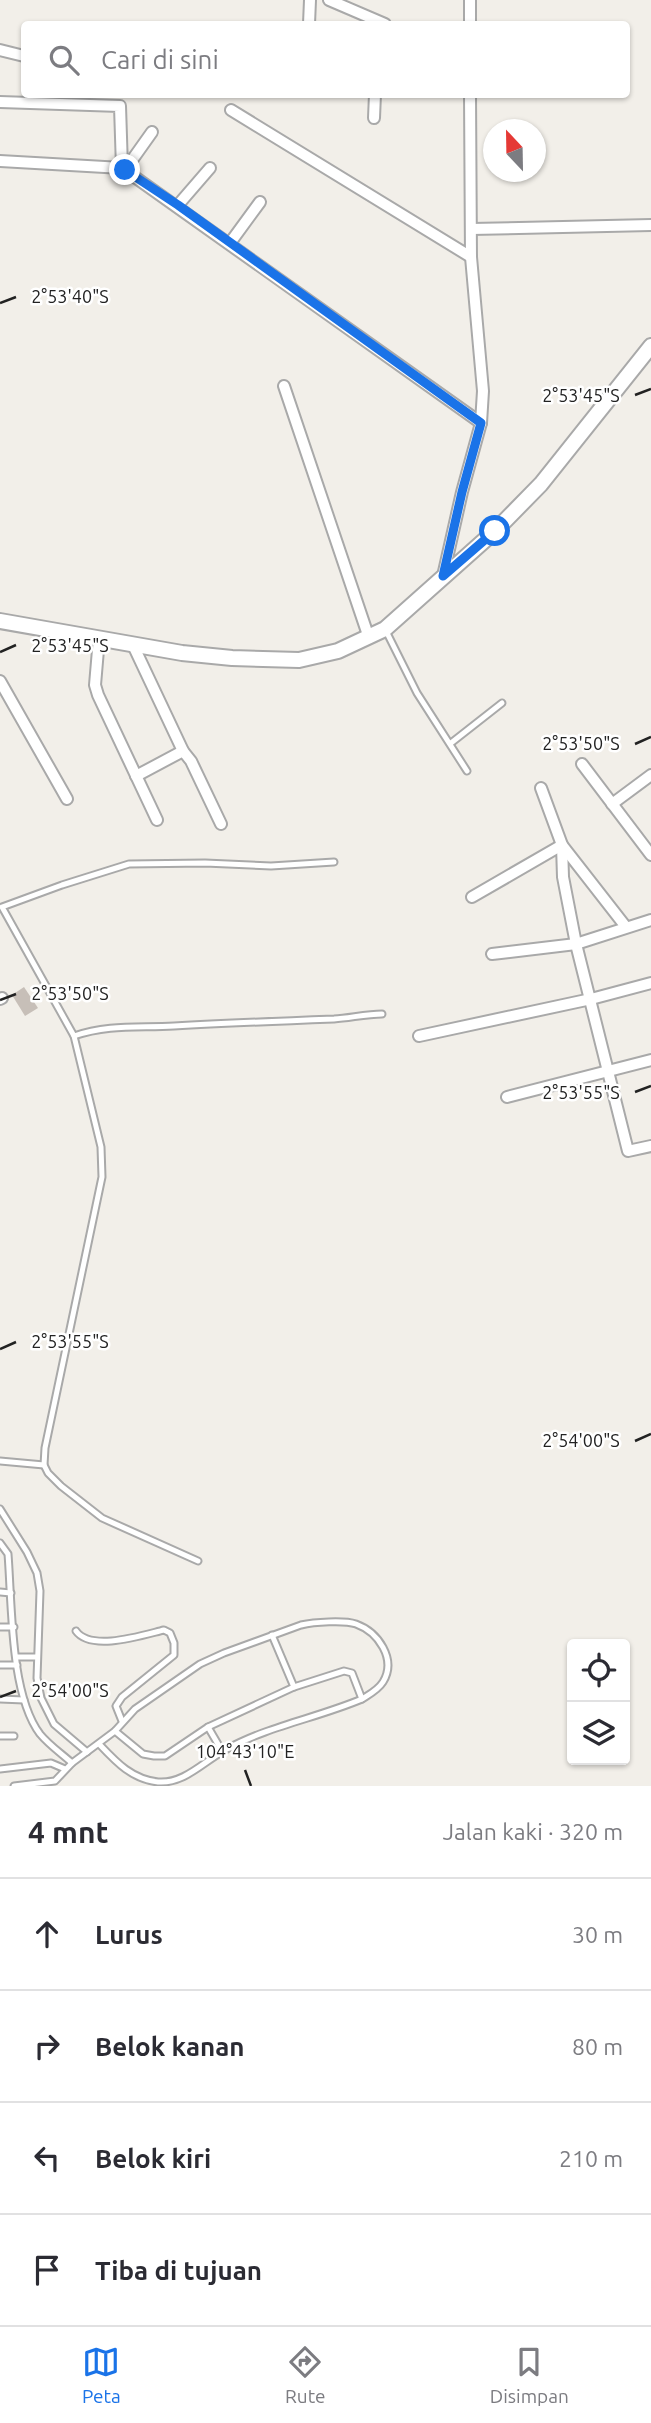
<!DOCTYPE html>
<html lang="id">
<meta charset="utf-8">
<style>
body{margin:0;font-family:Ubuntu,sans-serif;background:#f7f7f7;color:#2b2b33}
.controls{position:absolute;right:21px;bottom:21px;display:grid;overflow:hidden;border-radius:7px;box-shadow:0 2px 5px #0004}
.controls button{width:63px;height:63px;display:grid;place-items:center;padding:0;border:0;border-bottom:2px solid #e1e1e2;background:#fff;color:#2b2b33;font:35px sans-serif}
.compass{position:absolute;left:483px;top:119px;width:63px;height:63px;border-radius:50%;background:#fff;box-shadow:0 2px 5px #0004;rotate:338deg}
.stop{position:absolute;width:21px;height:21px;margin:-16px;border:5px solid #1a73e8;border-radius:50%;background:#fff}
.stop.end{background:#1a73e8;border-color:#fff;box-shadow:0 2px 7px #0008}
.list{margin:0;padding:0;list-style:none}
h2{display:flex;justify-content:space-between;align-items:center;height:91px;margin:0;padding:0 28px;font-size:30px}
h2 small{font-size:23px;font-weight:400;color:#7c7c81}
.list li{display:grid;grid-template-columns:46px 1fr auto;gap:21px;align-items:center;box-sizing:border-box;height:112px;padding:0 28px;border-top:2px solid #e1e1e2}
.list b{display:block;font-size:26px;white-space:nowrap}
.list em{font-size:23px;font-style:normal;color:#7c7c81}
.icon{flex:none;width:38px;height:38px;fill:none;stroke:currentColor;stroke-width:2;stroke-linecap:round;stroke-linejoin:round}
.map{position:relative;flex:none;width:651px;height:1786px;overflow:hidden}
.search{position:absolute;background:#fff;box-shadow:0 2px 5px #0004;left:21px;right:21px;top:21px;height:77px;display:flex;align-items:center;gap:18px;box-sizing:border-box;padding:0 24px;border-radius:7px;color:#7c7c81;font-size:26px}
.sheet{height:539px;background:#fff}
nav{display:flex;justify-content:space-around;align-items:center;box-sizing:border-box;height:98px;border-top:2px solid #e1e1e2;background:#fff;font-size:19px;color:#7c7c81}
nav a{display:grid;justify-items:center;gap:4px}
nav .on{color:#1a73e8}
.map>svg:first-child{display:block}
.building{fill:#c7bfb8}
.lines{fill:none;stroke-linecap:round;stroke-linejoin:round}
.service-casing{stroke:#a9a9a9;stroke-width:9}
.minor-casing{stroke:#a9a9a9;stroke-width:14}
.tertiary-casing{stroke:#a9a9a9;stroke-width:18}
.service{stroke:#fff;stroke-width:5}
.minor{stroke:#fff;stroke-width:10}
.tertiary{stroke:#fff;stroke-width:14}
.route{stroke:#1a73e8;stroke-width:9}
.ticks{fill:none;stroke:#222;stroke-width:2.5}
.ticks-label{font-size:18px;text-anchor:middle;fill:#222;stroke:#fff;stroke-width:5;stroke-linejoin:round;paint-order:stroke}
</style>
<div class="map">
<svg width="651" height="1786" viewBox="0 0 651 1786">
<rect width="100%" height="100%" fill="#f2efe9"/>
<path class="building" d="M24 987 38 1008 25 1016 12 995Z"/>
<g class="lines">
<defs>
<g id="service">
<path d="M385 629 417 693 467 771"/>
<path d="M451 743 502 703"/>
<path d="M74 1036C108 1024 139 1028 174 1026 228 1023 281 1021 334 1019 350 1018 366 1014 382 1014"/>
<path d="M0 1461 44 1465"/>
<path d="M0 1509 27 1552 37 1573 40 1591 37 1678 41 1698 54 1724 87 1752"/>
<path d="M0 1543 8 1554C12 1604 10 1694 40 1734 49 1745 62 1754 72 1763"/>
<path d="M198 1561 102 1518 61 1486 48 1473 44 1465 45 1448 102 1177 101 1147 74 1036 2 907 62 885 129 864 205 863 271 866 334 862"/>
<path d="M0 1592 11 1593"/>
<path d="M0 1627H14"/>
<path d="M76 1631C91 1652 143 1635 164 1630L170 1633 174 1643V1655L122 1697 116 1706 122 1721"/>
<path d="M272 1635 294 1687"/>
<path d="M17 1657H37"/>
<path d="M0 1665H17"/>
<path d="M0 1699 24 1700"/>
<path d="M208 1727 222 1751"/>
<path d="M115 1731 143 1754 154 1756H165L208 1727 294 1687 344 1671 352 1673 362 1699"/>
<path d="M0 1736H14"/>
<path d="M0 1769 51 1763 65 1769"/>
<path d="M14 1786 55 1781 72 1763 115 1731 135 1709 200 1664 224 1653 301 1625C314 1622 344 1620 356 1624 378 1632 397 1659 383 1682 378 1690 370 1694 362 1699 317 1718 268 1726 225 1750 203 1762 184 1784 158 1782 132 1779 117 1763 100 1745"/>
</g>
<g id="minor">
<path d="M329 0 385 24"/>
<path d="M309 24 310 0"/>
<path d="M470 24V0"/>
<path d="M0 50 24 56"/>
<path d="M0 102 120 106 122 168"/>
<path d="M231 110 471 257"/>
<path d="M374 118 375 94"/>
<path d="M0 161 122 168 481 423"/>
<path d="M125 170 152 132"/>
<path d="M178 205 210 168"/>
<path d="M471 229 651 225"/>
<path d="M230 243 260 202"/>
<path d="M284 386 369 638"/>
<path d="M443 576 462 492 481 423 483 391 471 257 470 94"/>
<path d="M99 638 95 685 98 695 157 820"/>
<path d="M133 645 183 751"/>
<path d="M0 681 67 799"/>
<path d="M582 764 651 855"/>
<path d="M136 776 183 751 191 761 221 824"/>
<path d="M541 788 562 845 563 877 576 944 628 1151 651 1146"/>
<path d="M612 804 651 775"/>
<path d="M472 897 562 845 626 927"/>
<path d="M492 954 576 944 651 920"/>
<path d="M0 999 2 998"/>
<path d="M419 1036 591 999 651 983"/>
<path d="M507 1097 651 1060"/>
</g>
<path id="tertiary" d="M0 621 182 653 232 658 299 660 338 651 385 629 495 531 541 484 651 346"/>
</defs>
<use href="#service" class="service-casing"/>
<use href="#minor" class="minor-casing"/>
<use href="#tertiary" class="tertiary-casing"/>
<use href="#service" class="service"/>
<use href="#minor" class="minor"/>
<use href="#tertiary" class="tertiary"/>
</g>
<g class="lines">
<path class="route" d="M125 170 178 205 481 423 462 492 443 576 495 531"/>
</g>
<path class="ticks" d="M0 303 16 297M635 395 651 389M0 652 16 645M635 744 651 737M0 1000 16 994M635 1092 651 1086M0 1349 16 1342M635 1441 651 1434M0 1697 16 1691M245 1770 251 1786"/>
<g class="ticks-label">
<text x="70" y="303">2°53'40"S</text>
<text x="581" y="402">2°53'45"S</text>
<text x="70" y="652">2°53'45"S</text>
<text x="581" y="750">2°53'50"S</text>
<text x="70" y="1000">2°53'50"S</text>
<text x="581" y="1099">2°53'55"S</text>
<text x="70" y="1348">2°53'55"S</text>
<text x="581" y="1447">2°54'00"S</text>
<text x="70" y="1697">2°54'00"S</text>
<text x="245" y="1758">104°43'10"E</text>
</g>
</svg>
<div class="controls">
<button><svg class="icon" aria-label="locate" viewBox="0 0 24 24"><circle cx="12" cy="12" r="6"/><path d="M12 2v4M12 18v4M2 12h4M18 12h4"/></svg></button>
<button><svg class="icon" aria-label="layers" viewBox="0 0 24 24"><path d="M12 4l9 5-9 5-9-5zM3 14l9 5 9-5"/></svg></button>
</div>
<svg class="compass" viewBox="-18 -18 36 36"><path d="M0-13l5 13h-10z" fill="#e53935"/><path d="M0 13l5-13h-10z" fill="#7c7c81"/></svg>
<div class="stop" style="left:495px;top:531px"></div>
<div class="stop end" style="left:125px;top:170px"></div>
<div class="search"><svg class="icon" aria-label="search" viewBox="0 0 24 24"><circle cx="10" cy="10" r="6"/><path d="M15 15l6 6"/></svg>Cari di sini</div>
</div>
<section class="sheet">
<h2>4 mnt<small>Jalan kaki · 320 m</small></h2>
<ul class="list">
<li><svg class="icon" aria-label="ahead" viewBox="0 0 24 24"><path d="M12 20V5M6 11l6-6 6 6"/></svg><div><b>Lurus</b></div><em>30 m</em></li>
<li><svg class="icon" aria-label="right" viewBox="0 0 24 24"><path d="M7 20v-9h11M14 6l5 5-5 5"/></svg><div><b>Belok kanan</b></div><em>80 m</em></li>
<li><svg class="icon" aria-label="left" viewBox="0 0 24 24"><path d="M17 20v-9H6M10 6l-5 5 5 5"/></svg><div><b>Belok kiri</b></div><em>210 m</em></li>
<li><svg class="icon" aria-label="arrive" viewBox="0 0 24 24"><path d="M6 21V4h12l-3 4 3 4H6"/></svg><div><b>Tiba di tujuan</b></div></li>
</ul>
</section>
<nav>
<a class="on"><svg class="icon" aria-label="map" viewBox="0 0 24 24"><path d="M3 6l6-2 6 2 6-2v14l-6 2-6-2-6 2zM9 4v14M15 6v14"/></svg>Peta</a>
<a><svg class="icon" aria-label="directions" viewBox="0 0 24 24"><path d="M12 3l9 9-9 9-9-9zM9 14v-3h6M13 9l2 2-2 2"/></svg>Rute</a>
<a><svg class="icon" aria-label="saved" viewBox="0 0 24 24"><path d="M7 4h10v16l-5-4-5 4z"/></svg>Disimpan</a>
</nav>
